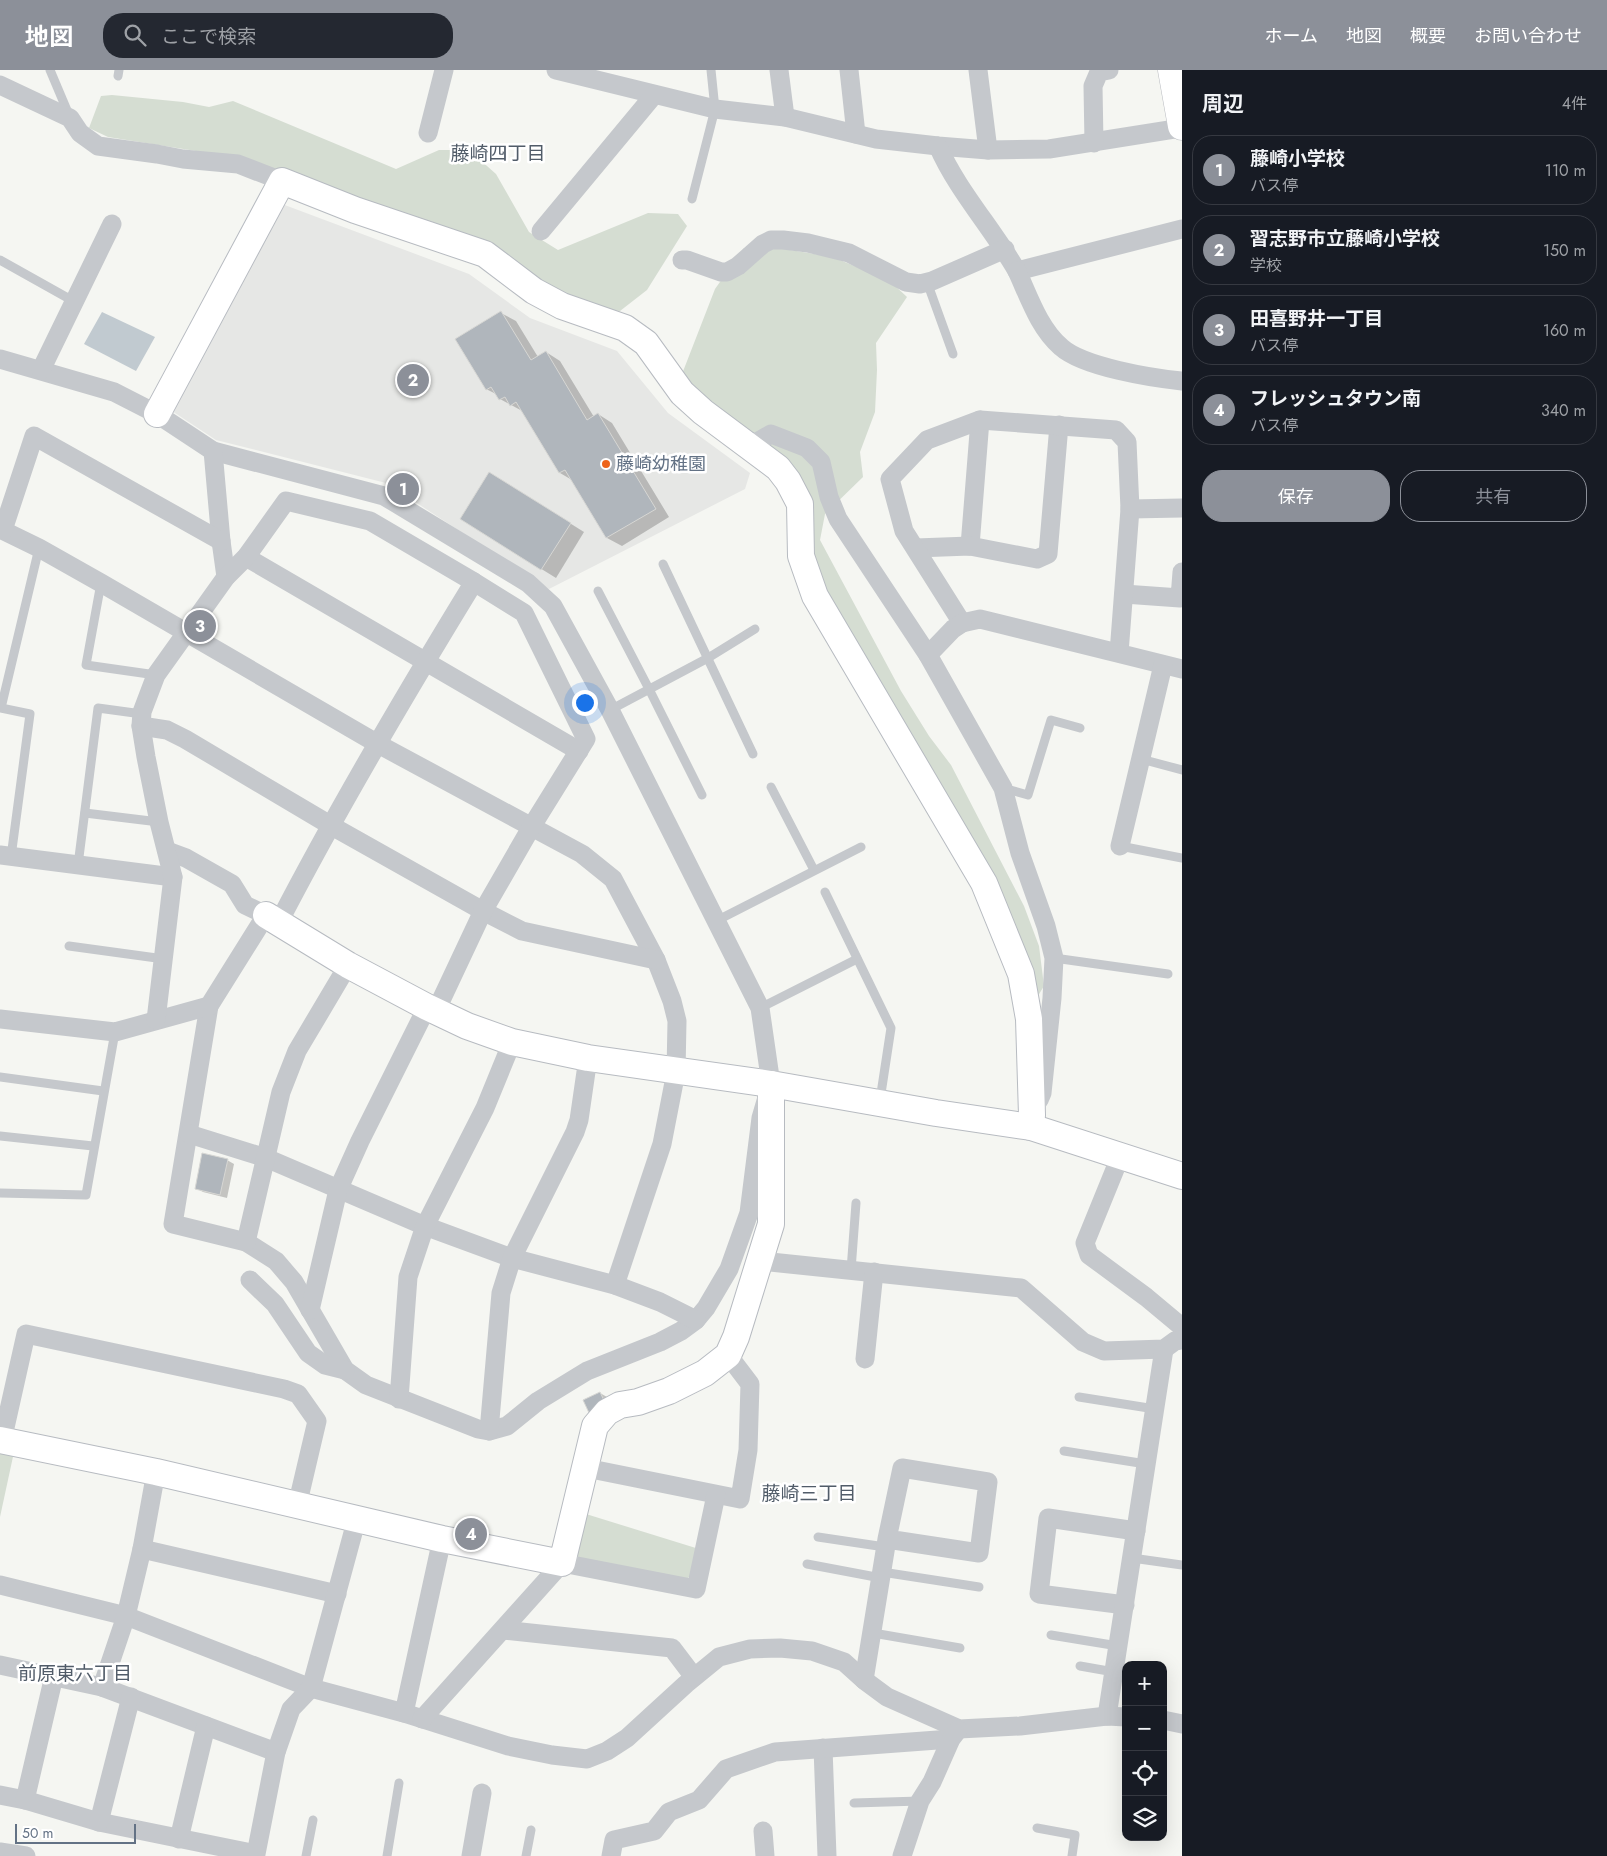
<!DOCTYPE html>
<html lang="ja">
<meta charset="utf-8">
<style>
body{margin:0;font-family:Jost,"Noto Sans JP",sans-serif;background:#242831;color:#f1f3f6}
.controls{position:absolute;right:15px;bottom:15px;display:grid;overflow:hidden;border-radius:10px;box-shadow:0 5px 20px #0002}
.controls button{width:45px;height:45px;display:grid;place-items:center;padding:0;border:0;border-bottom:1px solid #363941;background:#171b24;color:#f1f3f6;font:25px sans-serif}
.scale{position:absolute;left:15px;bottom:12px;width:121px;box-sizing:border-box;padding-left:5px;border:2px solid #637285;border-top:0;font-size:14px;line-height:18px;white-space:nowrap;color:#637285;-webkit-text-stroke:4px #fff;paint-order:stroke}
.you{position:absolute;left:584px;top:632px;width:18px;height:18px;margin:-12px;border:4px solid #fff;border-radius:50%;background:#1a73e8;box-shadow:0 0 0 8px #1a73e833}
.badge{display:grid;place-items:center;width:32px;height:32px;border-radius:50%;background:#8c9099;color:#fff;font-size:16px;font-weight:700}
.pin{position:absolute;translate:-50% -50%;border:2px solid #fff;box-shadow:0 1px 5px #0006}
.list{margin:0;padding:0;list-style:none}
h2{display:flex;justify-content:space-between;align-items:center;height:65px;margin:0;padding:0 20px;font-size:21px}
h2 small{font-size:16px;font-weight:400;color:#9ea1a6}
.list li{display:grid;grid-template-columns:32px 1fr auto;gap:15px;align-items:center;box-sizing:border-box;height:70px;margin:0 10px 10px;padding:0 10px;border:1px solid #363941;border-radius:20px}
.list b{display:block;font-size:19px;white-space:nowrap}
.list p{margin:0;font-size:16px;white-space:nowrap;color:#9ea1a6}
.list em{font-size:16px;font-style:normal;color:#9ea1a6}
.actions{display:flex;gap:10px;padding:15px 20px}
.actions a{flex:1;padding:11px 0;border:1px solid #8c9099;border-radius:20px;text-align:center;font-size:18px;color:#8c9099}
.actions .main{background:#8c9099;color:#fff}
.icon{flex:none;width:28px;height:28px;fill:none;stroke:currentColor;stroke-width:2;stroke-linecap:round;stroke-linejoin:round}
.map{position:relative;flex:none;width:1182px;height:1786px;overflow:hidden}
header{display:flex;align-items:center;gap:30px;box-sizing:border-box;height:70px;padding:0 25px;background:#8c9099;color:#fff}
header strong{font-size:24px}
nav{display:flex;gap:28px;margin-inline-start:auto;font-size:18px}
.search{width:350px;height:45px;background:#242831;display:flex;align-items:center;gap:12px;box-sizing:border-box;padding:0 18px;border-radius:20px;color:#9ea1a6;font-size:19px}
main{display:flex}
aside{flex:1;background:#171b24}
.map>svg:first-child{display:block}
.built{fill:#e6e7e5}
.green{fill:#d5ddd2}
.water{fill:#c1cad0}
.shadow{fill:#0003}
.building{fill:#b0b6bc;stroke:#d7d7d4}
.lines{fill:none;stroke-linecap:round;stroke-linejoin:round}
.secondary-casing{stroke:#b7bbc1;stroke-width:28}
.primary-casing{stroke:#b8bbc0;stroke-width:29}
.lane{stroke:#c5c8cc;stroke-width:9}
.street{stroke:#c5c8cc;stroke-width:19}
.secondary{stroke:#fff;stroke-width:26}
.primary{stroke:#fff;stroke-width:28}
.poi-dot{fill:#ed631a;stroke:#fff;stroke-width:2}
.labels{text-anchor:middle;stroke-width:5;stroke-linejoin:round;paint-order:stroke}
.poi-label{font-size:18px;fill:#637285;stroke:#fff;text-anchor:start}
.neighbourhood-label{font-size:19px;fill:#515c69;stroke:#fff}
</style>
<header>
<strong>地図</strong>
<div class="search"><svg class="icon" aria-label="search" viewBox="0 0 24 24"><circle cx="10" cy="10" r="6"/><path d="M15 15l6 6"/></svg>ここで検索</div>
<nav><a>ホーム</a><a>地図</a><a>概要</a><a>お問い合わせ</a></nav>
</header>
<main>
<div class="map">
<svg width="1182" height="1786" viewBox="0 0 1182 1786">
<rect width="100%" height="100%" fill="#f5f6f2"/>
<path class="built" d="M282 134 469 204 530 248 617 281 668 343 750 403 745 419 549 519 386 413 216 370 169 339Z"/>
<g class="green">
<path d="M112 25 183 32 209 37 233 31 396 99 439 80H469L496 104 529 162 558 180 648 143 678 144 687 156 647 220 620 241 585 239 240 88 108 67 89 58 101 26Z"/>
<path d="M744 178 784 179 833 187 890 211 907 227 876 273 877 300 875 342 860 382 863 407 825 444 820 470 901 621 929 666 951 695 1024 836 1039 876 1044 916 1033 934 821 525 806 477V428L730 355 682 304 715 219Z"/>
<path d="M0 1379 14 1382 0 1447Z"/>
<path d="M586 1444 699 1479 693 1504 684 1511 575 1487Z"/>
</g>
<path class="water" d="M102 242 155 267 136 301 84 274Z"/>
<g class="shadow">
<path d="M501 243 516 251 538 287 546 282 560 291 594 347 598 344 612 353 669 447 622 476 607 468 572 410 560 403 524 342 500 329 498 325 486 319Z"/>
<path d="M504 412 584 462 556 508 461 449Z"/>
<path d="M227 1090 234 1094 227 1128 203 1122 196 1118Z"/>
<path d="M600 1323 607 1327 613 1341 585 1331Z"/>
</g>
<g class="building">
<path d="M501 241 531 290 546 281 587 350 598 343 656 439 606 468 565 400 559 403 516 332 510 336 505 327 499 330 491 317 486 320 455 269Z"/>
<path d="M489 402 571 453 541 500 460 449Z"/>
<path d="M202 1083 228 1089 220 1125 195 1119Z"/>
<path d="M600 1322 607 1337 590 1345 583 1330Z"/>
</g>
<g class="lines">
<defs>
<g id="secondary">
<path d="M157 344 282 111 355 140 485 184 534 221 562 236 625 258 646 273 682 323 703 342 778 398 788 411 800 434 801 486 815 526 984 813 1021 904 1029 949 1032 1045 1031 1057"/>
<path d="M266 845 348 895 427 937 467 956 512 972 588 988 771 1014 936 1043 1031 1057 1182 1106"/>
<path d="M0 1370 156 1402 442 1469 562 1493 595 1356 607 1342 620 1335 638 1332 669 1321 705 1303 728 1285 736 1267 771 1154V1014"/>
</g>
<path id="primary" d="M1172 0 1182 56"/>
</defs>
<use href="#secondary" class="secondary-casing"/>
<use href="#primary" class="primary-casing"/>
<g class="lane">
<path d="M50 0 69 45"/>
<path d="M118 6 119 0"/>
<path d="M692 129 715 39 711 0"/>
<path d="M0 190 75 232"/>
<path d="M927 212 953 284"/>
<path d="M663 494 753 684"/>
<path d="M101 513 86 595 156 605"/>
<path d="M598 521 649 619 702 725"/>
<path d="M610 640 708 588 755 559"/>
<path d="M1141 689 1182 700"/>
<path d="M771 717 814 800"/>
<path d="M1003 718 1028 725 1051 650 1080 658"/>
<path d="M85 743 159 752"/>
<path d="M1120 776 1182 788"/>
<path d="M11 787 30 644 1 638 39 478"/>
<path d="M78 795 98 638 142 644"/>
<path d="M825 822 891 958 880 1030"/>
<path d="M716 851 861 777"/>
<path d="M69 876 164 889"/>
<path d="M1054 888 1168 904"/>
<path d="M760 938 857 889"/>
<path d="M0 1007 103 1021"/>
<path d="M0 1066 93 1076"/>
<path d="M0 1123 86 1125 115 962"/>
<path d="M851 1200 856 1133"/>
<path d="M1079 1327 1155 1339"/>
<path d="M1064 1381 1146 1394"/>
<path d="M818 1467 885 1477"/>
<path d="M1132 1488 1182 1495"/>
<path d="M807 1494 881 1508"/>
<path d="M882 1502 979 1517"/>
<path d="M873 1563 960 1578"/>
<path d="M1051 1565 1118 1576"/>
<path d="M1080 1596 1114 1602"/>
<path d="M854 1733 920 1731"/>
<path d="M1037 1758 1075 1765 1072 1786"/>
<path d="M306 1786 313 1750"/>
<path d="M387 1786 399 1713"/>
<path d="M526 1786 531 1760"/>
</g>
<g class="street">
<path d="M556 0 715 39 785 47 876 69 938 76 988 80 1049 79 1182 58"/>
<path d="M779 0 785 47"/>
<path d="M849 0 856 64"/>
<path d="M978 0 988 80"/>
<path d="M0 15 70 48 80 63 98 76 157 84 183 89 238 94 282 111"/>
<path d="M428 63 444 0"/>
<path d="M1094 73 1093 16 1099 2 1109 0"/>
<path d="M938 76C957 120 993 159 1017 201L1182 159"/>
<path d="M541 161 654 25"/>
<path d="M682 190H687L721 202H727L738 196 763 174 771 170H783L808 173 849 183 906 212 920 214 932 211 1005 179"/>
<path d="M1017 201C1029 227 1039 258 1061 277 1083 297 1152 308 1182 311"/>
<path d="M0 289 114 322 157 344 213 381 384 426 528 513 553 536 610 640 760 938 771 1014 761 1048 749 1143 729 1199 706 1238 696 1250 681 1261 660 1272 587 1301 538 1331 507 1356 489 1361 478 1359 366 1315 345 1300 294 1212 276 1191 246 1172 173 1154 209 936"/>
<path d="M41 300 112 154"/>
<path d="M750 376 771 364 807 378 821 392 829 427 838 449 928 585 1003 718 1020 783 1046 856 1054 888 1052 928 1042 1023 1039 1030"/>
<path d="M213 381 221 471 226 507"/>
<path d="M1130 439 1182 438"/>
<path d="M0 459 39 478 101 513 378 674 582 784 613 809 656 890 672 931 677 951 676 1002 662 1074 615 1215"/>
<path d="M3 460 34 366 221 471"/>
<path d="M970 476 980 350"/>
<path d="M916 478 970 476 1037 489 1048 484 1059 355"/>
<path d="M246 487 579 681"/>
<path d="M1124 524 1180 528 1182 502"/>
<path d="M1119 583 1130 439 1127 372 1116 360 980 350 927 370 890 409 904 461 962 553 980 549 1182 599"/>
<path d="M928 585 953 559 962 553"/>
<path d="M141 656 167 660 185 669 330 755 483 841 522 861 656 890"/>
<path d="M1120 776 1163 595"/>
<path d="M0 785 173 807"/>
<path d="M279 852C339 736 406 623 474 512"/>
<path d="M0 949 115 962 209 936 266 845 245 835 232 814 186 788 167 781"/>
<path d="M156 950 173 807 159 752 146 687 141 656 142 642 156 605 226 507 246 487 286 431 370 451 474 512 524 543 586 669 532 756 483 841 436 941"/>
<path d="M189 1064 266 1088 425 1156 512 1188 615 1215 660 1232 696 1250"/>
<path d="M1120 1087 1085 1173 1089 1185 1146 1227 1182 1257"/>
<path d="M246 1172 281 1022 297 981 348 895"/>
<path d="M761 1191 1021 1218 1083 1272 1104 1281 1164 1279 1175 1271 1182 1270"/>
<path d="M250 1210 275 1234 308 1283 325 1295 345 1300"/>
<path d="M310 1240 338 1120 360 1071 427 937"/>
<path d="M865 1289 874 1202"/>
<path d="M399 1329 408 1207 425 1156 485 1038 512 972"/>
<path d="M489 1361 501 1223 512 1188 575 1062 579 1050 588 988"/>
<path d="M2 1371 26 1264 284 1319 298 1324 317 1351 297 1436"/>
<path d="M586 1398 740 1429 748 1380 750 1314 728 1285"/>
<path d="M142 1479 337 1524"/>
<path d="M0 1515 126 1546 311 1618 404 1643 508 1676 552 1685 587 1689 607 1681 627 1668 686 1614 719 1587 750 1579 780 1578 812 1581 844 1592 864 1610 887 1627 959 1659 1020 1656 1107 1646 1126 1647"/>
<path d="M1125 1535 1039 1524 1048 1448 1136 1461"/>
<path d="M503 1560 672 1578 694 1607"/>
<path d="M0 1595 102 1617 276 1682"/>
<path d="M864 1610 887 1469 902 1398 988 1412 979 1483 887 1469"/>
<path d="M102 1617 126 1546 142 1479 156 1402"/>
<path d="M404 1643 442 1469"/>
<path d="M1107 1646 1164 1279"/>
<path d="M422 1649 562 1493 696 1519 716 1425"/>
<path d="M1163 1650 1182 1654"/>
<path d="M823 1678 827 1786"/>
<path d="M0 1725 25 1730 99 1752 256 1784 276 1682 291 1639 311 1618 357 1448"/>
<path d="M25 1730 54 1606"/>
<path d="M99 1752 131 1627"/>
<path d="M763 1761 765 1786"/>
<path d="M179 1769 206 1656"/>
<path d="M0 1782 26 1786"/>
<path d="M471 1786 482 1723"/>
<path d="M611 1786 614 1770 654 1761 669 1742 699 1730 726 1699 775 1682 951 1669"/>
<path d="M902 1786 920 1731 932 1712 951 1669 958 1660"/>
</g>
<use href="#secondary" class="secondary"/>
<use href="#primary" class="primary"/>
</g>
<circle class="poi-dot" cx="606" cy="394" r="5"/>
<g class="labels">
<g class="poi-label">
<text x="616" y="400">藤崎幼稚園</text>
</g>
<g class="neighbourhood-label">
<text x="498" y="90">藤崎四丁目</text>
<text x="809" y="1430">藤崎三丁目</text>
<text x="75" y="1610">前原東六丁目</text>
</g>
</g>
</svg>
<div class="controls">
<button>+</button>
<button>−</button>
<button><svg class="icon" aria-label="locate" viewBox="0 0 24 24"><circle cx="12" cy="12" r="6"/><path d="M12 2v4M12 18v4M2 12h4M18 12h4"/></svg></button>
<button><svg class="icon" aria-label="layers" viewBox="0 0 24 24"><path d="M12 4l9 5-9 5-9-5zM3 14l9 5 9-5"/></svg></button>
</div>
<div class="scale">50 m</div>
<div class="you"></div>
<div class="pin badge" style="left:403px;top:419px">1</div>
<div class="pin badge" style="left:413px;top:310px">2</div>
<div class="pin badge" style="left:200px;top:556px">3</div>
<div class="pin badge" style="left:471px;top:1464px">4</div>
</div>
<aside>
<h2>周辺<small>4件</small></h2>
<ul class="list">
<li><span class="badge">1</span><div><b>藤崎小学校</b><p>バス停</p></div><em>110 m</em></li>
<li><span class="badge">2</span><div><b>習志野市立藤崎小学校</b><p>学校</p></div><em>150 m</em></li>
<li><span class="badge">3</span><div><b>田喜野井一丁目</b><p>バス停</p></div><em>160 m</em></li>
<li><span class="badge">4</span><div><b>フレッシュタウン南</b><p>バス停</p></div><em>340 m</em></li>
</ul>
<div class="actions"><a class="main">保存</a><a>共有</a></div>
</aside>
</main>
